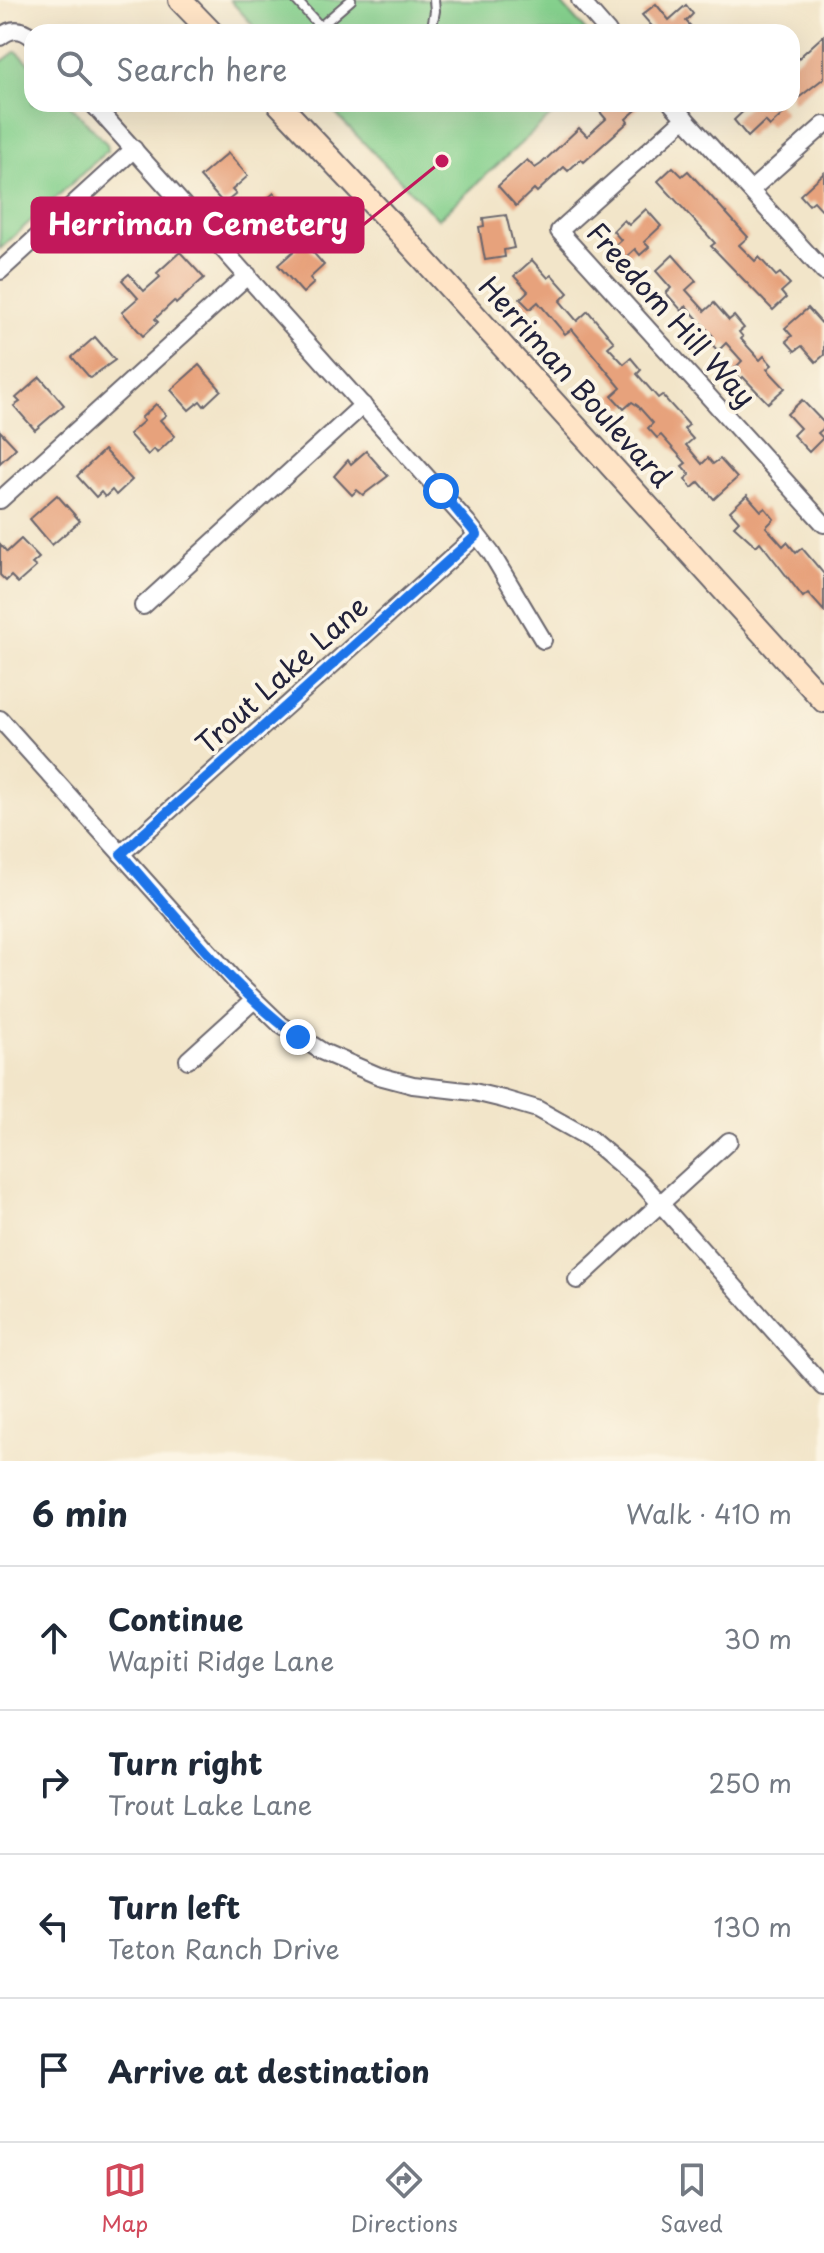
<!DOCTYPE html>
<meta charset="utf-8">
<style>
body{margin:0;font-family:"Playpen Sans",sans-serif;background:#f2f2f3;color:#1f2937}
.stop{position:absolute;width:24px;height:24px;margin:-18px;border:6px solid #1a73e8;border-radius:50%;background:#fff}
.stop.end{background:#1a73e8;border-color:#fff;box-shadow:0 2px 8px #0008}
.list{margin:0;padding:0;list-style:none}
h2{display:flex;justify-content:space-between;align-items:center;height:104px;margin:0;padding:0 32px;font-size:34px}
h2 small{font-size:26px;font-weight:400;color:#747a83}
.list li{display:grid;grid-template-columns:52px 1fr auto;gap:24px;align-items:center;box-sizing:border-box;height:144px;padding:0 32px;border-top:2px solid #e0e1e3}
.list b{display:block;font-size:30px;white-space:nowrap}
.list p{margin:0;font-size:26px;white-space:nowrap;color:#747a83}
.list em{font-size:26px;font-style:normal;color:#747a83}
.icon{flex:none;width:44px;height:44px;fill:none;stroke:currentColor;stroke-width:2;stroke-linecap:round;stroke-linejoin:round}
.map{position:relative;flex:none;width:824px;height:1461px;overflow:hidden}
.search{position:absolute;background:#fff;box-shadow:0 8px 32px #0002;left:24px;right:24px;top:24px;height:88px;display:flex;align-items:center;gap:20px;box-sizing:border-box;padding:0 28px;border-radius:24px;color:#747a83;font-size:30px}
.sheet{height:680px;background:#fff}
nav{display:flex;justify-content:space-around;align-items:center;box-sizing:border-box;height:112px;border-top:2px solid #e0e1e3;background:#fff;font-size:22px;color:#747a83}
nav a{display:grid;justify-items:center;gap:4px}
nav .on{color:#d1495b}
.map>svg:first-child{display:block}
.green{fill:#85d08d;stroke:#547964;stroke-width:2}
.building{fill:#e7a27b}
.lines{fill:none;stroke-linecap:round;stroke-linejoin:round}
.lane-casing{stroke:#6b666d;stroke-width:12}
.street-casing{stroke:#6b666d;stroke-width:20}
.secondary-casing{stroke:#6b666d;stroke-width:26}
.lane{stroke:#fff;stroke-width:8}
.street{stroke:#fff;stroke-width:16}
.secondary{stroke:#ffe4c6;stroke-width:22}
.route{stroke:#1a73e8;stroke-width:10}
.labels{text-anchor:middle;stroke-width:8;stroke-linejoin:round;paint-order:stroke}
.street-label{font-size:28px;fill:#22223b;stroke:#fcf5e5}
.leader{fill:none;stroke:#c2185b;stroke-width:3}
.callout-dot{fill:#c2185b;stroke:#fcf5e5;stroke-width:3}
.callout{fill:#c2185b;stroke:#c2185b;stroke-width:3}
.callout-label{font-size:30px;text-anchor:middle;font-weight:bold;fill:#fff}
</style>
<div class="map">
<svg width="824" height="1461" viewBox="0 0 824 1461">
<rect width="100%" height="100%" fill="#fcf5e5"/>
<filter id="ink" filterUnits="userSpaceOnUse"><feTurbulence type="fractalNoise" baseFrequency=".0125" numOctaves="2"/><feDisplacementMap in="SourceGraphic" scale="16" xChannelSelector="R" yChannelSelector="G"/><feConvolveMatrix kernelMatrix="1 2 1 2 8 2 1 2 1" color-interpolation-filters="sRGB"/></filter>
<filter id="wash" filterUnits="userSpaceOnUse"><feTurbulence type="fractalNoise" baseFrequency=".006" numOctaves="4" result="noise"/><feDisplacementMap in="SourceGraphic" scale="32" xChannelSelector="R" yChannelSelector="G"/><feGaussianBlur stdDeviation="1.8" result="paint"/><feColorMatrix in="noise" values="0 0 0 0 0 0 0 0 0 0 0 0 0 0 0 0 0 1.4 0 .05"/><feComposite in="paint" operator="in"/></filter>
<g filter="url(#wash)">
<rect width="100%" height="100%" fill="#f2e5c9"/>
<g class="green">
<path d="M230 0H558L587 32H259Z"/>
<path d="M16 51 32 65V104H69L107 144 108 150 0 249V63Z"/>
<path d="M326 104H564L438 219Z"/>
</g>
<g id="blocks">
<g class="building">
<path d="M656 4 669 20 686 5 693 14 686 21 696 32H657L642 15Z"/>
<path d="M824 35V78L792 103V64Z"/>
<path d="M609 104H643L626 119 628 122 584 162 581 159 568 171 564 167 537 192 534 189 516 206 498 186 527 160 535 168 541 164 579 128 587 136 606 119 600 112Z"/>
<path d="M751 104H778L785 112 770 126 765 121 748 137 734 120Z"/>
<path d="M228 153 248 176 232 190 236 194 224 204 200 177Z"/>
<path d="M673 167 682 176 688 171 748 237 739 245 755 261 759 257 776 276 780 273 790 284 781 292 786 298 773 310 711 246 715 243 658 181Z"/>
<path d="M824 173V212L814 201 809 205 800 195Z"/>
<path d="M274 193 292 213 283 221 289 228 268 247 262 240 259 243 241 222Z"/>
<path d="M646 209 661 226 644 242 649 247 640 255 635 249 625 258 614 246 621 240 613 231 624 220 629 225Z"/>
<path d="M506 215 514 248 504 250 505 257 485 260 479 227 484 226 483 218Z"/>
<path d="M304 242 324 265 310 278 314 283 303 293 278 265Z"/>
<path d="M180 252 204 278 176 304 174 301 155 319 158 322 143 336 122 312 138 298 122 280 129 274 144 291 160 277 157 273Z"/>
<path d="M673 255 696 281 686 290 705 311 714 303 729 320 734 316 744 328 739 332 743 337 741 339 760 360 764 356 772 365 767 369 785 388 768 403 743 377 741 379 733 370 742 361 726 343 718 351 708 340 713 336 686 306 682 311 666 293 671 288 656 271Z"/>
<path d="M532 260 548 278 552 275 568 293 560 301 577 321 588 311 614 342 608 347 624 364 631 358 641 370 637 374 658 398 662 395 689 425 684 429 693 439 686 445 702 464 708 458 713 464 720 459 737 478 714 499 699 482 692 488 685 479 690 475 682 466 686 463 661 435 657 438 648 428 653 423 638 406 632 402 624 409 612 396 621 388 572 329 565 334 538 302 530 309 520 299 528 291 514 276Z"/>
<path d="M808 308 824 326V355L816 362 802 346 795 351 786 341 792 336 785 328Z"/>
<path d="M95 337 115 360 90 378 72 357Z"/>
<path d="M199 365 221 390 204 406 200 401 189 410 171 390Z"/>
<path d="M40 377 64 405 35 430 14 406 20 402 16 398Z"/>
<path d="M802 400 824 423V428L818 433 823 438 809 452 793 435 800 428 787 414Z"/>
<path d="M156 404 166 415 160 420 175 436 157 453 154 449 148 455 129 434 144 421 141 418Z"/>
<path d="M0 431 16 448 0 463Z"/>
<path d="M104 450 132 480 116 495 112 490 105 497 101 492 96 497 77 476Z"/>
<path d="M366 451 388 476 363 495 357 490 352 495 334 476 348 460 351 464Z"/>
<path d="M57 495 80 521 52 545 30 519Z"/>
<path d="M747 495 761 511 765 508 774 519 766 527 783 546 787 542 796 553 802 548 824 574V611L808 593 803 597 760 542 756 546 734 526 739 521 730 511Z"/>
<path d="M21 539 39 558 32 564 36 567 18 583 11 576 6 581 0 575V544L7 552Z"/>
</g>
</g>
</g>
<g filter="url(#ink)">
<use href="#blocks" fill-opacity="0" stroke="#6b666d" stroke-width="2"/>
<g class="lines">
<defs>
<g id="lane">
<path d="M296 0 325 32"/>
<path d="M314 32 351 0"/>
<path d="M431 32 435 11 434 0"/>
</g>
<g id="street">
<path d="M580 0 608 32"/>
<path d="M0 37C11 28 21 28 32 37"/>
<path d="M93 104 467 522 491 553 543 640"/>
<path d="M672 104 824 272"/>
<path d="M685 118 559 231 824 524"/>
<path d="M751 190 824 125"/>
<path d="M0 271 134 149"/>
<path d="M0 500 248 275"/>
<path d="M143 606 363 405"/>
<path d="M0 719 236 982 281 1025 323 1052 379 1076 413 1085 474 1092 503 1099 537 1109 589 1138 641 1182 824 1387"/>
<path d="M121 854 477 535"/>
<path d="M188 1060 254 1000"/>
<path d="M577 1280 729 1141"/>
</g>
<g id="secondary">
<path d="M180 0 211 32"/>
<path d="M279 104 392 224 824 701"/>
</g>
</defs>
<use href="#lane" class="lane-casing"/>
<use href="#street" class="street-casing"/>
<use href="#secondary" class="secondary-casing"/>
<use href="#lane" class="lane"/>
<use href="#street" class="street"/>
<use href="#secondary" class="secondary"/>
</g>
</g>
<g class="lines" filter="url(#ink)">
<path class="route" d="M298 1037C230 987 177 917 121 854L477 535 441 491"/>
</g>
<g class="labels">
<g class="street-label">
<text transform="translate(671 315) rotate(48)" y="10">Freedom Hill Way</text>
<text transform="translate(575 382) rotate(48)" y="10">Herriman Boulevard</text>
<text transform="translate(282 675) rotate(-42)" y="10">Trout Lake Lane</text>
</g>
</g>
<path class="leader" d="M442 161L363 225"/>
<circle class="callout-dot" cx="442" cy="161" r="8"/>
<rect class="callout" x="32" y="198" width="331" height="54" rx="8"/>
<g class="callout-label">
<text x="198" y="235">Herriman Cemetery</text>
</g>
</svg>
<div class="stop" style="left:441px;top:491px"></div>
<div class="stop end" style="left:298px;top:1037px"></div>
<div class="search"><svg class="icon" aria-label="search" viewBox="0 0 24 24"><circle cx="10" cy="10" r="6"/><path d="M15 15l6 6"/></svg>Search here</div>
</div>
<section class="sheet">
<h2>6 min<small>Walk · 410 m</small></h2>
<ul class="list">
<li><svg class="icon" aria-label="ahead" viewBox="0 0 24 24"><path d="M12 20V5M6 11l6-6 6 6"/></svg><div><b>Continue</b><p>Wapiti Ridge Lane</p></div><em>30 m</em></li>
<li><svg class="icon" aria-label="right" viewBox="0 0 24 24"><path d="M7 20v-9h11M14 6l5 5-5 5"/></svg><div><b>Turn right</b><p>Trout Lake Lane</p></div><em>250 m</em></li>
<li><svg class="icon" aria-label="left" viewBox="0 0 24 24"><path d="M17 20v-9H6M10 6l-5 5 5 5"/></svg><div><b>Turn left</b><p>Teton Ranch Drive</p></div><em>130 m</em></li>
<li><svg class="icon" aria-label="arrive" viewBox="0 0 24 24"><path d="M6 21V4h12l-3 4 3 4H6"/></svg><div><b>Arrive at destination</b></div></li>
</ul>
</section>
<nav>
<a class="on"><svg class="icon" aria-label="map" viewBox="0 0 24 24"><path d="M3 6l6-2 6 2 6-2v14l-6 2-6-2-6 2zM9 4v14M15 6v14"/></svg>Map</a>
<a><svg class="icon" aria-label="directions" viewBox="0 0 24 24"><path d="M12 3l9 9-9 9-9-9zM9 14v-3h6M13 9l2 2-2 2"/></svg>Directions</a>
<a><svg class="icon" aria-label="saved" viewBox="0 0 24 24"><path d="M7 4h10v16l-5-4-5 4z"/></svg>Saved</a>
</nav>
